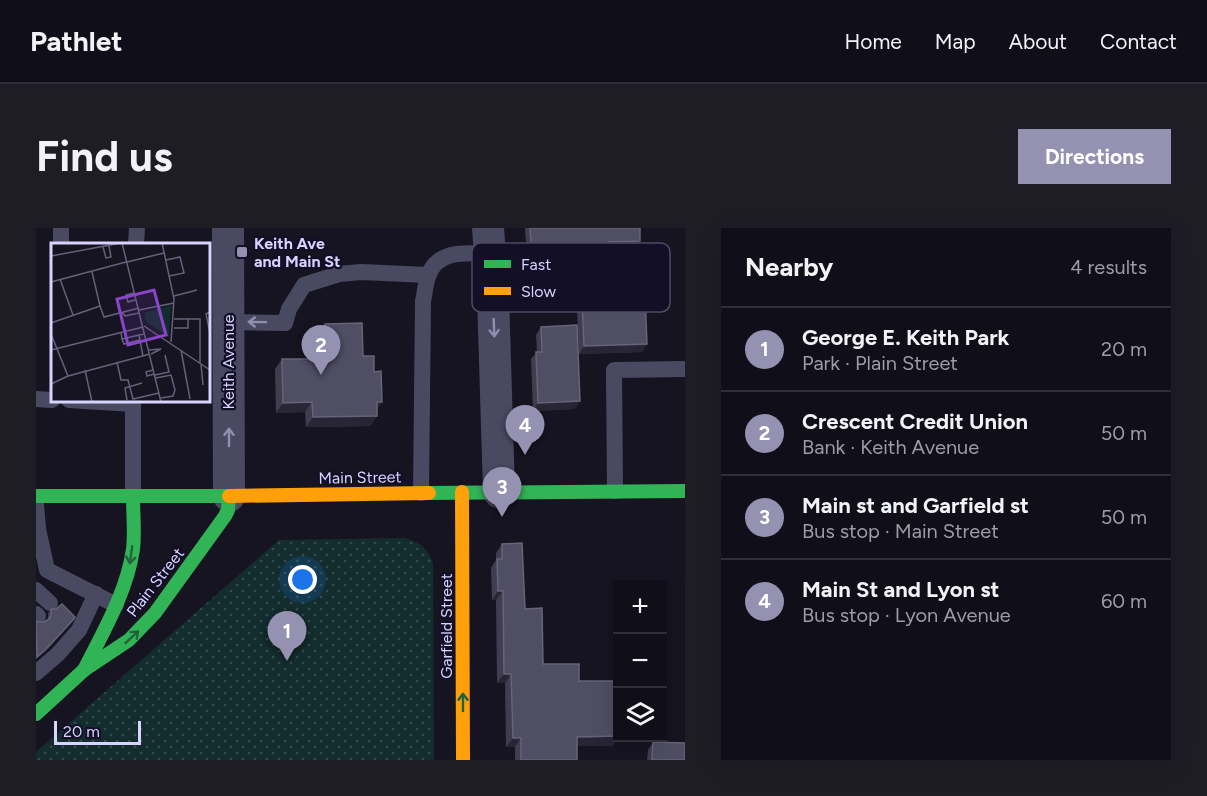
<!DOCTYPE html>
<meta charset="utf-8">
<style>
body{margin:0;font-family:Figtree,sans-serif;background:#1e1d26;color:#f1f3f6}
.controls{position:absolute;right:18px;bottom:18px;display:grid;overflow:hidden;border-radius:0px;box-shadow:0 6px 24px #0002}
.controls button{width:54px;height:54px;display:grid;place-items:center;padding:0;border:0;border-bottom:2px solid #302f38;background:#100f19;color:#f1f3f6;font:30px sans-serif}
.scale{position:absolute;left:18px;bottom:15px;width:87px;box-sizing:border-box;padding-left:6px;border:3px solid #d9d4ff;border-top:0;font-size:16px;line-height:21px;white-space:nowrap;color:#d9d4ff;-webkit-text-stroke:4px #130f26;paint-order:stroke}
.you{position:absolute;left:267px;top:352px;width:21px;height:21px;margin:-15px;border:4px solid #fff;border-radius:50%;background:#1a73e8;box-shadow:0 0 0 9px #1a73e833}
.badge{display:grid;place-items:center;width:39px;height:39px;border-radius:50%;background:#9591b1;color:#fff;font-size:20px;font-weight:700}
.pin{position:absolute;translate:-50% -50px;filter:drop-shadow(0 2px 3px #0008)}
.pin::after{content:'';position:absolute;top:32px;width:21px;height:18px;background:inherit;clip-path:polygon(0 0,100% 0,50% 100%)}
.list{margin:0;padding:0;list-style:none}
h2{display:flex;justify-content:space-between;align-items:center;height:78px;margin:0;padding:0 24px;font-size:26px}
h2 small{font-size:20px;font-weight:400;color:#9c9ca2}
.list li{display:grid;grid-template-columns:39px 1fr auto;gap:18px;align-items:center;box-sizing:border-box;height:84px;padding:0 24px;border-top:2px solid #302f38}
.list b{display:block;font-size:22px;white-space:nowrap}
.list p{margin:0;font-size:20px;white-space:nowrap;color:#9c9ca2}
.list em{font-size:20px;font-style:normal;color:#9c9ca2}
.icon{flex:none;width:33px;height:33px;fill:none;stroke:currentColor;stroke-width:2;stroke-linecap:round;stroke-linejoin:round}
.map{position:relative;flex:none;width:649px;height:532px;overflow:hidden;border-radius:0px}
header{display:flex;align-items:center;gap:36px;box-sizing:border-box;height:84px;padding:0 30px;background:#100f19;border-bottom:2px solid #302f38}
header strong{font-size:28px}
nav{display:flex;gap:33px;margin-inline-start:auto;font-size:21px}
.intro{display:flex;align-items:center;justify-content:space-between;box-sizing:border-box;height:144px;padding:0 36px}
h1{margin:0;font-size:42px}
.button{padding:15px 27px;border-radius:0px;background:#9591b1;color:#fff;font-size:21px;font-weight:700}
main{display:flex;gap:36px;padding:0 36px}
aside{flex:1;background:#100f19;border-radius:0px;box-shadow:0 6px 24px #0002}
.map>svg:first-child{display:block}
.park{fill:url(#park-dots)}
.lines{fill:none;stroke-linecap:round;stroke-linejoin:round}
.lane{stroke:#4a4962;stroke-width:16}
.street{stroke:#4a4962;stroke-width:32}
.fast{stroke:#30b455;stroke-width:14}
.slow{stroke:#ff9f0a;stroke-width:14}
.wall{fill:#403d50}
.shaded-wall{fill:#282635}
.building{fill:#504e63;stroke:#66637b;stroke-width:1.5}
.oneway{stroke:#928eb0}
.oneway2{stroke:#22623e}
.poi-dot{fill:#9591b1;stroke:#130f26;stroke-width:2}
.labels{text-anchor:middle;stroke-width:4.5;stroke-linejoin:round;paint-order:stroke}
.poi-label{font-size:16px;font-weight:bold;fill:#d9d4ff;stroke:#130f26;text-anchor:start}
.street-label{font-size:16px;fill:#d9d4ff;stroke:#130f26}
.inset-road{fill:none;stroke:#64617a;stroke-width:1.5}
.view{fill:#8945c9;fill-opacity:0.15;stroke:#8945c9;stroke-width:3}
.inset-edge{fill:none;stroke:#d9d4ff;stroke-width:3}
.key{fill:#130f26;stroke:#4e4a67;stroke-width:1.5}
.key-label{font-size:16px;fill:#d9d4ff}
</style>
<header>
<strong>Pathlet</strong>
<nav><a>Home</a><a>Map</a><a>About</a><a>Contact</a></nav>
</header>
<div class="intro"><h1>Find us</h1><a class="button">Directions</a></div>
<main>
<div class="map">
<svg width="649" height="532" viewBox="0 0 649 532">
<defs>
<pattern id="park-dots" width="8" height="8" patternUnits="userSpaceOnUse" patternTransform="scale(1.5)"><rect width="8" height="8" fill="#132c2d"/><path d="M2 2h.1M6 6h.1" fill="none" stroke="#354a4c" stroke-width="1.8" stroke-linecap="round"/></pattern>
</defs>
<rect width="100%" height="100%" fill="#161421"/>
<path class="park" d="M369 310C384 314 392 321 397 335L398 532H0V524L243 312Z"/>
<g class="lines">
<g class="lane">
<path d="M25 0V16"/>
<path d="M100 16 101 0"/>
<path d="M192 94 249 95 253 81 268 57 303 46 325 44 392 47"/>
<path d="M0 171 16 172"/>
<path d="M33 172 97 176V269"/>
<path d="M579 263 578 142 649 141"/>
<path d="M385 265 387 73C389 65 389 57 392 49 400 21 431 25 454 26"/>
<path d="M0 276 2 301 11 342 80 377"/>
<path d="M0 362 14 375"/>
<path d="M0 386 2 388"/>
<path d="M0 445 22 426 43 402 60 366"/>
</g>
<g class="street">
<path d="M192 0 193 268"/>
<path d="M452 0 457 67 463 264"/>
</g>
<g class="fast">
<path d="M393 265 649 263"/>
<path d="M0 268H193L192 282 189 288 119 385 93 412 48 442 0 486"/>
<path d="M48 442C67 404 91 364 97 321 99 304 97 286 97 269"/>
</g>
<g class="slow">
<path d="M426 264 427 532"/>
<path d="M193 268 393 265"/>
</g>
</g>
<g class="wall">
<path d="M489 0H604L599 21H573L578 67 606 124 543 126 540 56 511 58V48L492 49Z"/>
<path d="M289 96 327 128 338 144 346 174 341 181V188L334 198 270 199 269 184 240 185 239 141 246 131H283L282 106Z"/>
<path d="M505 99 539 181 497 183 495 131 501 124 500 107Z"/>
<path d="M466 316 489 381 507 436 543 453 582 510 576 518H541V532H479V519H470L469 455H461L460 372H456L455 340 460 332V325Z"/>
<path d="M15 381 34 396 10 423 0 431V393L2 394H8L12 392V385Z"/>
<path d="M617 514 649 532H611L612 522Z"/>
</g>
<g class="shaded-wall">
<path d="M604 13 599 21H567L572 14Z"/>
<path d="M516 41 511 48 492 49 497 42Z"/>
<path d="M545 49 540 56 511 58 517 51Z"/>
<path d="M611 116 606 124 543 126 548 118Z"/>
<path d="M544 173 539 181 497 183 502 175Z"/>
<path d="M276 174 269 184 240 185 247 175Z"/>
<path d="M341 174H346L339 184Z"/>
<path d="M341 188 334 198 270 199 277 189Z"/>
<path d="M462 363H467L460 372H456Z"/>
<path d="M37 392 10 423 0 431 1 429Z"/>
<path d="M468 446H475L469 455H461Z"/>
<path d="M582 508V510L576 518H535L541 509Z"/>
<path d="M477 510H485L479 519H470Z"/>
</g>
<g class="building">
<path d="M494 0H604V13L572 14 578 67 609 66 611 116 548 118 545 49 517 51 516 41 497 42Z"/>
<path d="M326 95 327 128H338V144L345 143 346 174H341V188L277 189 276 174 247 175 246 131H290L289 96Z"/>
<path d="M541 97 544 173 502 175 500 124H506L505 99Z"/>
<path d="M486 315 489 381 506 380 507 436H543V453H582V508L541 509V532H485V510H477L475 446H468L467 363H462L461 331H466V316Z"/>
<path d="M26 376 39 389 37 392 12 419 1 429 0 393 2 394H8L13 391 15 387V381H20Z"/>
<path d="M617 514 649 515V532H616Z"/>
</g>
<defs><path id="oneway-shaft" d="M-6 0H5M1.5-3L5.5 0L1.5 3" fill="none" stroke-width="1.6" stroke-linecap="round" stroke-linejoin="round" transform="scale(1.5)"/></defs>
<g class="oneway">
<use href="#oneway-shaft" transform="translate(221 94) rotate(-179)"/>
<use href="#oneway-shaft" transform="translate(458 100) rotate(88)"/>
<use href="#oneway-shaft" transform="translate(193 209) rotate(-90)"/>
</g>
<g class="oneway2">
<use href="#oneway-shaft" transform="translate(95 327) rotate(98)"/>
<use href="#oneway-shaft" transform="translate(96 409) rotate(-43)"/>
<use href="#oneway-shaft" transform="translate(427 474) rotate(-90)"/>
</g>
<rect class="poi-dot" x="200" y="18" width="12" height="12" rx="3"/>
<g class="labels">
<g class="poi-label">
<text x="218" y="21">Keith Ave<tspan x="218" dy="18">and Main St</tspan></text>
</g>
<g class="street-label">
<text transform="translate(192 134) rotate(-90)" y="6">Keith Avenue</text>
<text transform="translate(324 249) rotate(-1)" y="6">Main Street</text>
<text transform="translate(119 354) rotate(-52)" y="6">Plain Street</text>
<text transform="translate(410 398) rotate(-90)" y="6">Garfield Street</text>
</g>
</g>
<g transform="translate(15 15)">
<rect width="159" height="159" fill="#161421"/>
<path d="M120 62 118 94 95 79 93 70Z" fill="#132c2d"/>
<path class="inset-road" d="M71 0 110 159M111 0 123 56 120 99M52 4 55 15 60 14 58 3M0 13 70 0M115 17 129 14 133 30 118 33M76 19 113 10M9 36 22 72M0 39 75 19M83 50 75 52 77 59 84 57M123 53 146 47M49 63 53 74 88 65M88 67 123 60M71 69 74 73 88 70M159 69 155 71 159 90M123 76H149V120M0 80 49 63 41 29M93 83 159 127M123 85H137V76M70 89 71 96 88 92M0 91 17 133 99 111M71 96 73 101 89 97M0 107 92 84M98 107 110 106 100 111M130 107 139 156M92 113 88 92 93 91M66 119 70 137H77L82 156 108 150M150 121 152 142M34 127 41 159M102 127 95 129 96 133 103 131M104 132 118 129 114 112M105 135 120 132 124 147 122 153 110 155M0 141 17 133M76 157 74 145 91 140"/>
<path class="view" d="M103 47 115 92 77 102 66 56Z"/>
<rect width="159" height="159" class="inset-edge"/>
</g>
<rect x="436" y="15" width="198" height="69" rx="9" class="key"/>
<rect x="448" y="32" width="27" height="8" fill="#30b455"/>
<rect x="448" y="59" width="27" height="8" fill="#ff9f0a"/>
<g class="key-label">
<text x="485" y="42">Fast</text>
<text x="485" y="69">Slow</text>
</g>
</svg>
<div class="controls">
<button>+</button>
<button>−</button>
<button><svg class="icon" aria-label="layers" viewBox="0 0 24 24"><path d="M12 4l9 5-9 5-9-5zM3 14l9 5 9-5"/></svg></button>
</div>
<div class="scale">20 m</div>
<div class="you"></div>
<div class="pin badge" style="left:251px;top:433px">1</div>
<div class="pin badge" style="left:285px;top:147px">2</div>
<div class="pin badge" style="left:466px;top:289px">3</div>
<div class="pin badge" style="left:489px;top:227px">4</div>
</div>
<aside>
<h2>Nearby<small>4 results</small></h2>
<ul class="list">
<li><span class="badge">1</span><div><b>George E. Keith Park</b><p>Park · Plain Street</p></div><em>20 m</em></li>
<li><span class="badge">2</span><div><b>Crescent Credit Union</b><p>Bank · Keith Avenue</p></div><em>50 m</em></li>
<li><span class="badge">3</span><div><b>Main st and Garfield st</b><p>Bus stop · Main Street</p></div><em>50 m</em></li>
<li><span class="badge">4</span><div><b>Main St and Lyon st</b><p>Bus stop · Lyon Avenue</p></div><em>60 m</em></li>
</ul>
</aside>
</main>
